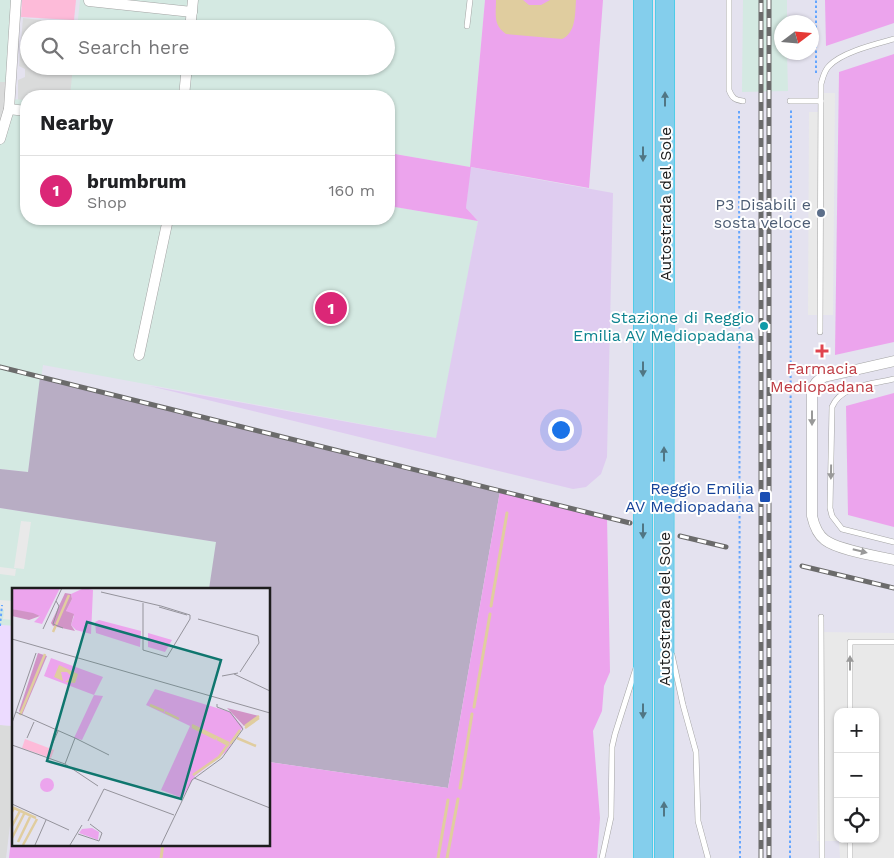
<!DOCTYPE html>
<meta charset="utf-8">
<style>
body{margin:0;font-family:"Work Sans",sans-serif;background:#f6f6f6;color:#202124}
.controls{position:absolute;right:15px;bottom:15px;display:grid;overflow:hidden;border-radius:10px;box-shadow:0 1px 4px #0004}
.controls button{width:45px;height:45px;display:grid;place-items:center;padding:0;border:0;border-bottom:1px solid #e0e0e0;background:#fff;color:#202124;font:25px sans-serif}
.compass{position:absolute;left:774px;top:15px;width:45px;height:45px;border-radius:50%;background:#fff;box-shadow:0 1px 4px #0004;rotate:74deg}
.you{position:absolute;left:560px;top:429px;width:18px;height:18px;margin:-12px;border:4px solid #fff;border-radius:50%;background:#1a73e8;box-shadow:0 0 0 8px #1a73e833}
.badge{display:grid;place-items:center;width:32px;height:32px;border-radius:50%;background:#db2777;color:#fff;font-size:16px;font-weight:700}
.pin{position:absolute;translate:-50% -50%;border:2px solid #fff;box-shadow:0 1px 5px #0006}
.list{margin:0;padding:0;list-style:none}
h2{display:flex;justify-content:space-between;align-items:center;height:65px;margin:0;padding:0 20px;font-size:21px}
h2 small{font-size:16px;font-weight:400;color:#757577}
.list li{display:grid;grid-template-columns:32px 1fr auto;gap:15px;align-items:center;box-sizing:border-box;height:70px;padding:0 20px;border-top:1px solid #e0e0e0}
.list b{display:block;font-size:19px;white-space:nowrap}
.list p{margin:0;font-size:16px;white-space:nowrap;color:#757577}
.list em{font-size:16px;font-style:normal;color:#757577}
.icon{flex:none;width:28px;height:28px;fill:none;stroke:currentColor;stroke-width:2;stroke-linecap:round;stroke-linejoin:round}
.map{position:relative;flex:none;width:894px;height:858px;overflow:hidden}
.search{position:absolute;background:#fff;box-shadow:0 1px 4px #0004;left:20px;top:20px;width:375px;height:55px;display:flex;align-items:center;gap:12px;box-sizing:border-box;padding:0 18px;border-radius:28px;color:#757577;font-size:19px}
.panel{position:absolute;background:#fff;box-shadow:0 1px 4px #0004;left:20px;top:90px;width:375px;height:135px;border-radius:20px}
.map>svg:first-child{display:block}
.residential{fill:#dadbdb}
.industrial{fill:#d4e9e2}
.education{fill:#ecdbff}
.construction{fill:#b8adc4}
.farmland{fill:#dfccf0}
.grass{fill:#eca4ed}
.park{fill:#fdbbd9}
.parking{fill:#e9e9e9;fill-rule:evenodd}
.water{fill:#e0cd9f}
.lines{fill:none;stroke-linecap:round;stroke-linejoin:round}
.stream{stroke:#e0cd9f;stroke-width:3}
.lane-casing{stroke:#a4a4a4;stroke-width:6}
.street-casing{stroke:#a4a4a4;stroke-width:11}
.highway-casing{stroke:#18cae5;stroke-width:20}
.path{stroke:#63a5ff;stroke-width:2;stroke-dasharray:2.5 2.5;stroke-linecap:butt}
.lane{stroke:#fff;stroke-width:5}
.street{stroke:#fff;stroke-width:10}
.highway{stroke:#84ceec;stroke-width:19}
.rail-casing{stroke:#6b6b6b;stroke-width:5}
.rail{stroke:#fff;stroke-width:3;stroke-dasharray:9;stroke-linecap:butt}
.oneway{fill:#507684}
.oneway2{fill:#999}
.service-dot{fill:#5c6f8a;stroke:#fff;stroke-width:2}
.culture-dot{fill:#0f9aa8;stroke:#fff;stroke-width:2}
.health-dot{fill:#e0444e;stroke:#fff;stroke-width:2}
.transit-dot{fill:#1a4fb4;stroke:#fff;stroke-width:2}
.labels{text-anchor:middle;stroke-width:4;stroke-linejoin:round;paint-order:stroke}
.street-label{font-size:16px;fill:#1d1d1d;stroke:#fff}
.service-label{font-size:16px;fill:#4e5e75;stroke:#fff;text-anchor:end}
.culture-label{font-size:16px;fill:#0d838f;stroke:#fff;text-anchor:end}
.health-label{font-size:16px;fill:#be3a42;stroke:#fff}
.transit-label{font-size:16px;fill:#164399;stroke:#fff;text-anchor:end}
.inset-river{fill:none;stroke:#e0cd9f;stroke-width:2.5}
.inset-road{fill:none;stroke:#94939b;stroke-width:1}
.view{fill:#0f766e;fill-opacity:0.15;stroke:#0f766e;stroke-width:2.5}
.inset-edge{fill:none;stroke:#1d1d1d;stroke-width:2.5}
</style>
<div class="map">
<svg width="894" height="858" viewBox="0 0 894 858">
<rect width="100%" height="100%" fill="#e4e2ef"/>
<g class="residential">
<path d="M23 18 87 25V29H29V66H83L81 96H26V100H18V80L25 77V69L19 66Z"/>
<path d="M0 82H7L5 108 0 124Z"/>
<path d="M0 725 14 726V793L6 858H0Z"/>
</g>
<g class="industrial">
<path d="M0 0H16L7 82H0Z"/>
<path d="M80 0H485L470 167 389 153V96H70L73 66H386V29H77Z"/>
<path d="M743 0H787V22H782V52L787 53 788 91 742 92Z"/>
<path d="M10 99 26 100V219H389V206L478 221 437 438 43 365 28 472 0 469V133Z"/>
<path d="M0 508 217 542 209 589H14V626L0 625Z"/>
</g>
<path class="education" d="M0 625 14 626V726L0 725Z"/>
<path class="construction" d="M40 377 500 491 448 788 269 762V589H209L216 542 0 508V469L28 472Z"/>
<path class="farmland" d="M470 167 613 193 607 457 601 474 586 487 573 489 150 386 436 438 478 221 466 208Z"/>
<g class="grass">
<path d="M485 0H603L589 188 471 167 466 208 478 221 389 206V153L470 167Z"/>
<path d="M825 0H894V23L826 46Z"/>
<path d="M894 54V342L835 355 839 72Z"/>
<path d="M894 393V527L848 515 846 406Z"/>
<path d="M500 491 607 517 610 672 604 686 602 711 593 731 600 818 597 858H9L14 811V844H269V762L448 788Z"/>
</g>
<path class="park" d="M22 0H76L74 20 21 17Z"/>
<g class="parking">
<path d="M821 93H835L833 315H808L809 112H821Z"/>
<path d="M21 521 31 522 24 569 14 568Z"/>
<path d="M0 567 16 569 15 576 0 574Z"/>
<path d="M12 597H14V620L3 619 4 610 0 609V600L12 601Z"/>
<path d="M820 632 894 633V858H840L839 841H817ZM838 712H875V839H838Z"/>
</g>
<path class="water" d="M496 0H523L529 5H541L550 0H576C575 14 576 33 562 39L506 34C493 25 496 15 496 0Z"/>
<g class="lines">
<g class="stream">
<path d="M491 606 507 513"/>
<path d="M474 707 490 614"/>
<path d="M460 788 472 714"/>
<path d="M161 858 163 844"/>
<path d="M438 858 448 800"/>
<path d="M447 858 458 799"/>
</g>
<defs>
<g id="lane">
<path d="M729 0V90C732 98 735 100 743 101"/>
<path d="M467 26 470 0"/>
<path d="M790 101H821"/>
<path d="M820 332 821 84C823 77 824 71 829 66 842 52 876 44 894 39"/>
<path d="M894 379C874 384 841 385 832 407L830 508 832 516 842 529 894 542"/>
<path d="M821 617 822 858"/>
<path d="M672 655 683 705 696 752 698 821 708 858"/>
<path d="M850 712V642H894"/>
<path d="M850 839V858"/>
<path d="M602 858 611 817 612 747 615 734 636 668"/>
</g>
<g id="street">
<path d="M89 1 192 12"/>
<path d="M190 29 193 0"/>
<path d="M184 96 187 66"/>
<path d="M9 109 26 111"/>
<path d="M0 139 9 109 16 0"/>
<path d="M139 355 168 219"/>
<path d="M894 361 824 377C816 381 814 384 812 392V516C814 525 817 534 825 540 838 550 877 556 894 560"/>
</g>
<g id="highway">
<path d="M643 0V858"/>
<path d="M664 858 665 0"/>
</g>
</defs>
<use href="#lane" class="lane-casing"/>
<use href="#street" class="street-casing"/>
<use href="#highway" class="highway-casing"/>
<g class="path">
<path d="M816 73V0"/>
<path d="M739 111 740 858"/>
<path d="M811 370 817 369"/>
<path d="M0 626 2 605"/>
<path d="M790 858 791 109"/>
</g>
<use href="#lane" class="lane"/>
<use href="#street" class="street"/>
<use href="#highway" class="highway"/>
<defs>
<g id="rail">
<path d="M769 0V858"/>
<path d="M0 367 630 523"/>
<path d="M680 536 726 547"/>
<path d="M802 566 894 588"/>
<path d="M761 858V0"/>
</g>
</defs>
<use href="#rail" class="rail-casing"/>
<use href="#rail" class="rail"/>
</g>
<defs><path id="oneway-solid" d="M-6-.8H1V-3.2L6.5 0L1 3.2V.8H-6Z" transform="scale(1.25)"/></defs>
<g class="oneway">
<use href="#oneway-solid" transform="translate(665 99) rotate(-90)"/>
<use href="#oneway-solid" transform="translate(643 154) rotate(90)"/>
<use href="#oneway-solid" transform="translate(643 369) rotate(90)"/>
<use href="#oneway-solid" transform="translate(664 454) rotate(-90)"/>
<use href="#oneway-solid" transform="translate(643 531) rotate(90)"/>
<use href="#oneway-solid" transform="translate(643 711) rotate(90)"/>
<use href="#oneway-solid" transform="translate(664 809) rotate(-90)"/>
</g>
<g class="oneway2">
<use href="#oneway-solid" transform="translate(812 418) rotate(90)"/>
<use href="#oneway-solid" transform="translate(831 472) rotate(91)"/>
<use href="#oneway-solid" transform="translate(860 551) rotate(14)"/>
<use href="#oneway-solid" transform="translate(850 663) rotate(-90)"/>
</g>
<circle class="service-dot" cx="821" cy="213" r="5"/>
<circle class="culture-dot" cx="764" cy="326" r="5"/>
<path class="health-dot" d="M819.5 343.5h5v5h5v5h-5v5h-5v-5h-5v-5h5z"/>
<rect class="transit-dot" x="759" y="491" width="12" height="12" rx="2.5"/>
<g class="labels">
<g class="street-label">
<text transform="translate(665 204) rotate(-90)" y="6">Autostrada del Sole</text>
<text transform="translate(664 609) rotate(-90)" y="6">Autostrada del Sole</text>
</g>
<g class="service-label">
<text x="811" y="210">P3 Disabili e<tspan x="811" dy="18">sosta veloce</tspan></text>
</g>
<g class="culture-label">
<text x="754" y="323">Stazione di Reggio<tspan x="754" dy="18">Emilia AV Mediopadana</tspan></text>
</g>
<g class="health-label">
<text x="822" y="374">Farmacia<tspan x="822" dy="18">Mediopadana</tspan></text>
</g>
<g class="transit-label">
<text x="754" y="494">Reggio Emilia<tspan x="754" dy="18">AV Mediopadana</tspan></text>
</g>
</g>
<g transform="translate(12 588)">
<rect width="258" height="258" fill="#e4e2ef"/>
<path d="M0 0H48L30 36 22 34 28 28 0 21ZM72 0 81 2 79 46 64 42 59 37 62 28 54 23 60 11 59 6ZM87 32 129 43 128 59 84 45 83 34ZM136 45 160 52 153 64 136 59ZM39 70 91 89 82 107 91 108 70 152 62 150 82 107 32 88ZM143 101 218 124 231 139 214 164 183 188 170 210 149 202 178 138 134 117ZM28 197a7 7 0 1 1 14 0a7 7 0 1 1-14 0ZM80 240 87 244 86 252 67 245 70 241Z" fill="#eca4ed"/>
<path d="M53 5 59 6 60 11 54 23 62 26 59 37 63 43 41 38 39 35ZM0 21 21 25 28 28 17 32 0 28ZM26 65 35 68 10 127 7 123ZM215 120 247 128 232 138Z" fill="#d194c6"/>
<path d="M13 151 42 162 39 170 10 160Z" fill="#fdbbd9"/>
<path d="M47 77 66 86 63 95 53 94 60 89 55 84H49L51 93 42 89Z" fill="#e0cd9f"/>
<path class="inset-river" d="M41 44 57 7M138 117 152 123M153 124 167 131M8 127 33 66M180 137 217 155M233 138 247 128M180 139 204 151M233 140 247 130M225 150 244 158M218 156 228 142M181 187 207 169 214 159 216 157 205 151M0 224 2 220 24 230M0 238 8 223M0 250 12 226M6 254 18 229M11 257 25 231"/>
<path class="inset-road" d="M89 4 149 18 178 27V31L155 69 131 62V15M44 13 47 18 41 36 51 40M147 19 175 27M186 31 246 48 247 55 228 84M31 41 50 0M0 51 258 125M222 86 258 103M210 88 226 85M4 124 63 150 53 176M0 135 24 65M15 150 22 134M63 150 97 167M0 157 53 176 86 198M39 159 46 143M182 190 258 220M0 216 57 242M76 233 92 201 162 227M66 246 87 253 90 245 78 236M23 257 34 232M58 257 70 237M149 257 180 192 210 170 231 141 218 124 205 119V116"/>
<path class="view" d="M75 34 209 72 169 211 35 173Z"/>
<rect width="258" height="258" class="inset-edge"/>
</g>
</svg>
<div class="controls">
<button>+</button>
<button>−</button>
<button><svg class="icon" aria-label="locate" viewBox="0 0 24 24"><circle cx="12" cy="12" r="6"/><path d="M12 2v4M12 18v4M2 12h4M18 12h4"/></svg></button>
</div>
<svg class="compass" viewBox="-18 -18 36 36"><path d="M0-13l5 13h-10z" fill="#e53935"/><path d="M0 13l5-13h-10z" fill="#757577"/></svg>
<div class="you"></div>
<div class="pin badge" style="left:331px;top:308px">1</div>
<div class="search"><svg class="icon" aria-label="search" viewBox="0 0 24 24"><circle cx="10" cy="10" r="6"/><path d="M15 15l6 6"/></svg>Search here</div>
<section class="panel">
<h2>Nearby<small></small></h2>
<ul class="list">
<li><span class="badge">1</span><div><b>brumbrum</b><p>Shop</p></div><em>160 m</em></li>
</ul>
</section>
</div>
